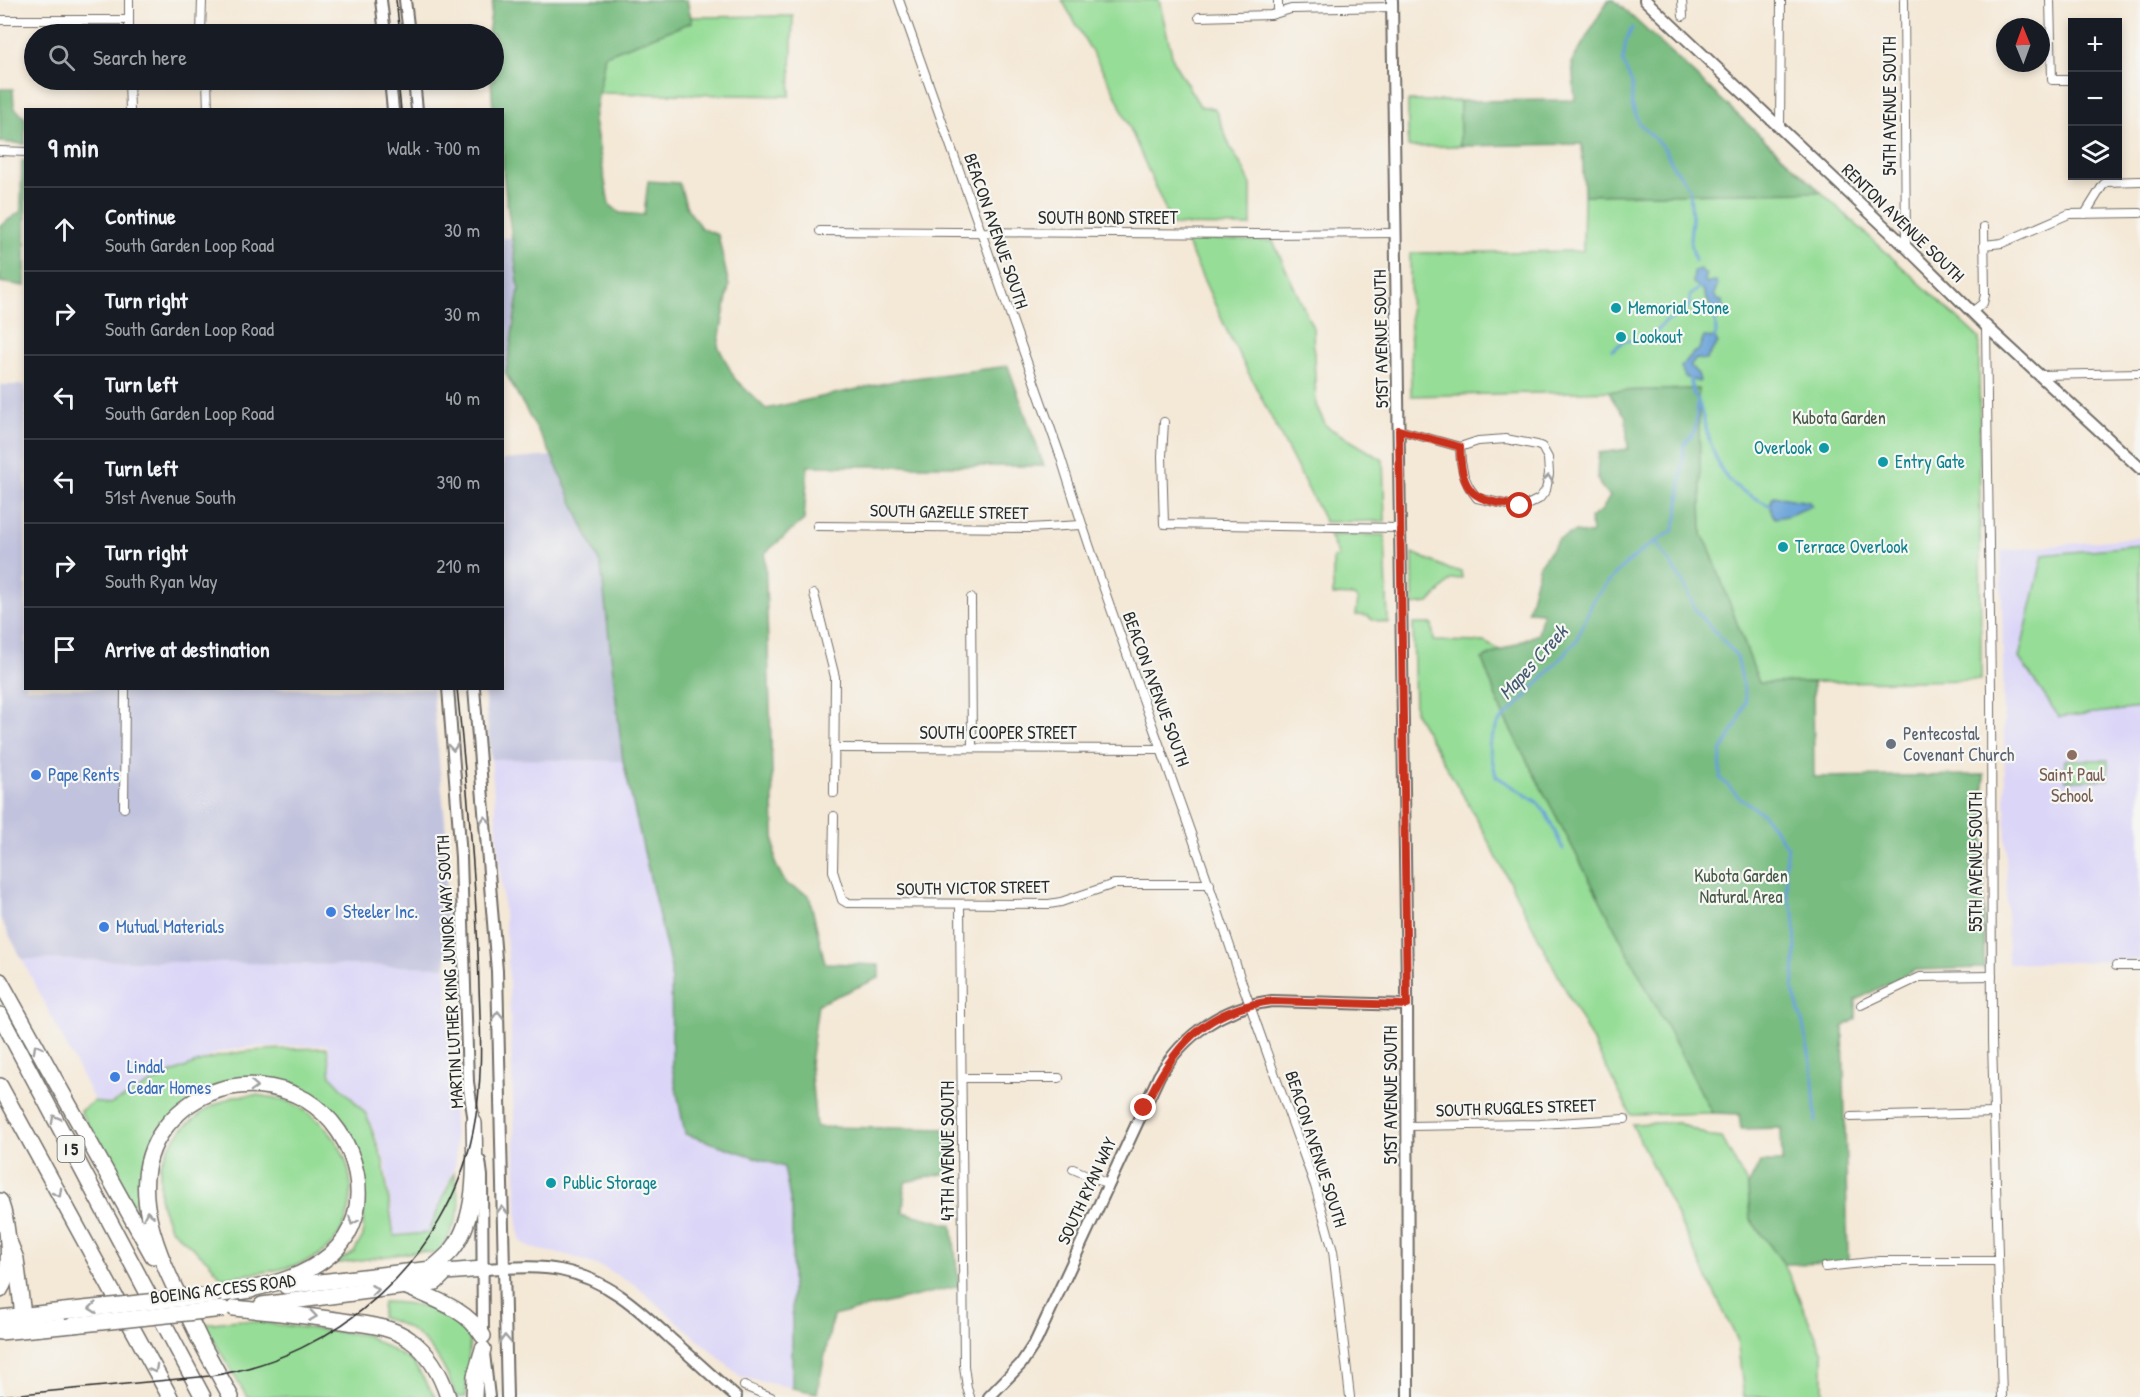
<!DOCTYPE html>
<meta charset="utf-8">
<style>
body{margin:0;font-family:"Patrick Hand",sans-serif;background:#20242c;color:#f1f3f6}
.controls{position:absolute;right:18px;top:18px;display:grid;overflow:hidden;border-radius:0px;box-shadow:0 3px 9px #0003}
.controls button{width:54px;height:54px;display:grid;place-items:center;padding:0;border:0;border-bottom:2px solid #363941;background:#171b24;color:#f1f3f6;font:30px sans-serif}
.compass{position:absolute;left:1996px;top:18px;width:54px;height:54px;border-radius:50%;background:#171b24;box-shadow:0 3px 9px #0003;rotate:359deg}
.stop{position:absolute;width:18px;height:18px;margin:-14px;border:4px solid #c8321e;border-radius:50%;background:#fff}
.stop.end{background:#c8321e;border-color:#fff;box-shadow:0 2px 6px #0008}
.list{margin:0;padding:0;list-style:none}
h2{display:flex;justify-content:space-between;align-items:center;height:78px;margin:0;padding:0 24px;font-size:26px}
h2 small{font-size:20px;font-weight:400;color:#9ea1a6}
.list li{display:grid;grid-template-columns:39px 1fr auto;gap:18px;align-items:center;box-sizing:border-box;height:84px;padding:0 24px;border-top:2px solid #363941}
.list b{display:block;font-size:22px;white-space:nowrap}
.list p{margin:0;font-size:20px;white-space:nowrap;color:#9ea1a6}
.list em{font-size:20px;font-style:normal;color:#9ea1a6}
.icon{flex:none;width:33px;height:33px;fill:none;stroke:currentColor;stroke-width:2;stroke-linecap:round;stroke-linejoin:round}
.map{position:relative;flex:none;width:2140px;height:1397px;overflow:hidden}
.search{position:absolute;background:#171b24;box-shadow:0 3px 9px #0003;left:24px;top:24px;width:480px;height:66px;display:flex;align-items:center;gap:15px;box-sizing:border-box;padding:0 21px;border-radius:33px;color:#9ea1a6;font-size:22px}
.panel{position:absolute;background:#171b24;box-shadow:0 3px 9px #0003;left:24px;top:108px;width:480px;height:582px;border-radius:0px}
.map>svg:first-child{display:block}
.built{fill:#dbd6f7}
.industrial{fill:#c1c2dd}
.green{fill:#96dd97;stroke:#608461;stroke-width:1.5}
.forest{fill:#78bc80;stroke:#527456;stroke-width:1.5}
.water{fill:#68a1d7;stroke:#4a6681;stroke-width:1.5}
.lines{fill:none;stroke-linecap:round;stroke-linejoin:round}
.stream{stroke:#68a1d7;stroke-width:3}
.street-casing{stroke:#716d67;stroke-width:10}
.secondary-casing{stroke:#716d67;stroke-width:14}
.highway-casing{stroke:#716d67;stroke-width:18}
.street{stroke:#fff;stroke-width:8}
.secondary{stroke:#fff;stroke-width:10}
.highway{stroke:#fff;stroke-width:15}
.tram{stroke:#2b2b2b;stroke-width:1.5}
.street-bridge-casing{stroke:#716d67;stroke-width:10;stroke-linecap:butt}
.highway-bridge-casing{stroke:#716d67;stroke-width:18;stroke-linecap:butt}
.street-bridge{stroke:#fff;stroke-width:8}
.highway-bridge{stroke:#fff;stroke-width:15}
.oneway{stroke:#a0a0a0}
.route{stroke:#c8321e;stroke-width:8}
.culture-dot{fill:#0f9aa8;stroke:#f6f6f2;stroke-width:2}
.worship-dot{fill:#6b7280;stroke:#f6f6f2;stroke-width:2}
.education-dot{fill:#8d6e63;stroke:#f6f6f2;stroke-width:2}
.shop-dot{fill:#3f7fe0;stroke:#f6f6f2;stroke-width:2}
.labels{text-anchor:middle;stroke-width:4.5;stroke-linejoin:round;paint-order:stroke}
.shield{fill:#f6f6f2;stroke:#686867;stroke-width:1.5}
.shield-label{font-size:16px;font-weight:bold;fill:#2b2b2b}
.street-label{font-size:18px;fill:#2b2b2b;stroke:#f6f6f2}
.culture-label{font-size:18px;fill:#0d838f;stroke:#f6f6f2;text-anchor:start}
.park-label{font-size:18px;fill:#465846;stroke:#f6f6f2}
.worship-label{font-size:18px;fill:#5b616d;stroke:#f6f6f2;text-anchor:start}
.shop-label{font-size:18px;fill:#366cbe;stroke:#f6f6f2;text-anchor:start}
.education-label{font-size:18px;fill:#785e54;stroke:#f6f6f2}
.water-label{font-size:20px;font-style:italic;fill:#435a70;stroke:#f6f6f2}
</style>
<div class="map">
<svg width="2140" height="1397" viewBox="0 0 2140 1397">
<rect width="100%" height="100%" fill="#f6f6f2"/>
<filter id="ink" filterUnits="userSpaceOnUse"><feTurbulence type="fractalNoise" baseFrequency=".0167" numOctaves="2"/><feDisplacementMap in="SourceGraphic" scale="12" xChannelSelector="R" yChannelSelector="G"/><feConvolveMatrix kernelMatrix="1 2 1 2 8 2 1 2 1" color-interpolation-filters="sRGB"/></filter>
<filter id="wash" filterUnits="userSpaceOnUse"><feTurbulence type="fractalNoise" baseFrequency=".008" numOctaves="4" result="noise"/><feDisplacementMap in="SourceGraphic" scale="24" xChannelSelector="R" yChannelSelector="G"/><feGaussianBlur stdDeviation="1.35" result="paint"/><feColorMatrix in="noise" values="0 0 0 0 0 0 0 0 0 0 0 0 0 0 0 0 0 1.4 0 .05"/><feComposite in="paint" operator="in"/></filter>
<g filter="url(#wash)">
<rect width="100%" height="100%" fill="#f4e8d6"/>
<g class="built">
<path d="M2140 537V960L2008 964 2001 551Z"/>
<path d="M491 759 623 761 671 968 672 1067 685 1134 784 1167 792 1209V1388L741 1377 635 1285 604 1268 571 1256 530 1248 521 1241 518 1230 508 959Z"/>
<path d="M22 959 446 967 456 1163 428 1232 395 1235 385 1161 367 1113 332 1076 328 1045 246 1047 219 1052 108 1104 94 1100Z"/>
</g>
<g class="industrial">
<path d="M502 238H512L519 289 505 373H503Z"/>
<path d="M0 385H25L26 688 432 689 446 831V967L22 959 0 918Z"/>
<path d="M552 456 601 566 623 761 491 759 484 689 502 688 503 460Z"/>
</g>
<g class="green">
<path d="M1062 0H1159L1174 63 1200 106 1215 109 1231 149 1242 166 1251 185V226L1172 225 1112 87Z"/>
<path d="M793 16 790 96 599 93 605 55 692 22 691 17Z"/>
<path d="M1408 101H1460V146L1408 147Z"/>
<path d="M1821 192 1979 338 1981 680 1759 683 1709 547 1702 535 1698 389 1411 396 1410 253 1583 251 1584 195Z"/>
<path d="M1185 239 1273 241 1313 328 1316 405 1326 426 1383 460 1385 521 1325 522 1228 333Z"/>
<path d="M1329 535H1385L1388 623 1371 619 1368 616 1356 615 1358 600 1354 596 1333 595V558L1339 557Z"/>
<path d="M2140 545V708L2059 717 2019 658 2043 555Z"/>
<path d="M1413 553 1451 570 1461 571 1462 578 1451 580 1429 603 1413 605Z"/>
<path d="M1413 624H1432L1434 641 1484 642 1500 650 1482 659 1502 713 1712 1113 1631 1115 1474 814 1415 713Z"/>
<rect x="2065" y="760" width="43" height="20"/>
<path d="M327 1048 331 1076 366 1114 383 1161 394 1236 428 1233 454 1173 460 1206 455 1223 442 1250 434 1254 421 1251 334 1264 354 1252 363 1236 364 1183 360 1160 349 1136 330 1113 239 1081 163 1125 140 1209H137L126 1194 80 1111 94 1101 109 1105C144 1088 181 1065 220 1056 255 1048 292 1049 327 1048Z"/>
<path d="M257 1095C267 1097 279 1098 289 1102 303 1107 320 1121 329 1132 362 1169 359 1235 312 1259 285 1272 251 1273 222 1278L209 1262 170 1228 160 1201V1166L169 1147 182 1129 207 1109 234 1096Z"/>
<path d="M1676 1122 1712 1137 1722 1138 1748 1186 1750 1219 1784 1264 1823 1353V1397H1744L1737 1339 1632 1124Z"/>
<path d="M383 1302C411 1302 456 1308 470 1338L466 1397H456C444 1361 422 1326 381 1318Z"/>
<path d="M238 1320 366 1335 413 1362 435 1397H247L204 1324Z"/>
</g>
<g class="forest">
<path d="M493 0H687L692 22 605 55 594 120 609 204 620 213 644 215 648 181 679 183 687 208 701 228 718 235 729 286 718 346 735 379 766 409 899 380 1008 366 1044 466H808L804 520 765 553 775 863 786 884 809 895 825 963 879 965V978L818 1004 810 1064 816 1127 956 1129V1171L905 1182 903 1212 952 1225 959 1286 833 1316 817 1393 792 1388V1210L784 1167 685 1134 672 1067 671 968 623 761 601 566 552 456 506 374 519 289 503 174 502 110 493 109 491 80H494V34H488Z"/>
<path d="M1608 0H1614L1821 192 1584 195 1582 144 1460 146V101L1575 100 1572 62Z"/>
<path d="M0 89H13L14 107 25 118V144L0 142Z"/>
<path d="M22 161H26L25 286 0 282V226L21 211Z"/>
<path d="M1698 389 1702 535 1709 547 1759 683 1813 682 1814 777 1984 775V968L1915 970 1856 1000V1019L1843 1027 1848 1263 1784 1264 1750 1219 1748 1186 1760 1162H1782L1781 1128 1741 1129 1739 1114 1712 1113 1502 713 1482 659 1538 634 1543 612 1528 611 1540 564 1559 539 1575 532 1591 534 1592 532 1590 518 1602 510 1610 496C1593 482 1597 473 1599 453L1628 449 1626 416 1615 403 1609 391Z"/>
</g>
<g class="water">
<path d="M1700 269 1706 275 1705 282 1707 284 1716 281 1718 284 1714 294 1717 300 1722 301 1723 309 1719 313 1713 312 1703 290 1693 283 1694 271Z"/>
<path d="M1704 337 1715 338 1718 344C1713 349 1710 354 1706 360L1696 359 1690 366 1698 374 1700 381 1698 382 1685 377 1681 367 1693 353 1698 351Z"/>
<path d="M1774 496 1809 502 1812 506 1787 516 1775 518C1770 513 1769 501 1774 496Z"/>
</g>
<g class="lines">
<g class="stream">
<path d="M1632 28 1626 41 1623 62 1632 84V105L1639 123 1665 149 1673 166 1684 180 1690 191 1692 219 1690 239 1695 261"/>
<path d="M1714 339 1716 334 1715 311"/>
<path d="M1612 350 1625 341 1647 339 1655 334 1665 322 1683 314 1690 304V296L1701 286"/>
<path d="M1699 403C1705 424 1713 460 1727 478 1738 491 1757 499 1771 506"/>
<path d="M1657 543 1685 586 1696 611 1737 656 1746 699 1739 720 1721 752 1720 778 1740 798 1762 813 1788 847 1785 867 1788 898 1794 913 1796 946 1793 991 1802 1020 1812 1068 1816 1122"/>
<path d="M1563 849 1546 813 1537 802 1496 776 1489 745 1498 723 1522 701 1576 641 1594 599 1618 571 1645 548 1673 531 1678 515 1684 445 1695 431 1698 399 1693 394 1690 378"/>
</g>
</g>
</g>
<g filter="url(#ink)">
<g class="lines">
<defs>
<g id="street">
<path d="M899 0 1060 455C1115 633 1185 806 1242 983"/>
<path d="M1278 0V11"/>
<path d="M1682 0 1683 16"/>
<path d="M1904 0 1906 247"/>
<path d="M2050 0 2052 80H2072"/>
<path d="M1199 17 1271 15 1291 9 1392 7"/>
<path d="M0 20H128"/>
<path d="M129 34V0"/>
<path d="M201 34 202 0"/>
<path d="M129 80 130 110"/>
<path d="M207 80 208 110"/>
<path d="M1780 128 1781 0"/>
<path d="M0 151 26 152"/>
<path d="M2085 214 2103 185 2106 182 2140 181"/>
<path d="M820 231 1257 234 1396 233"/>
<path d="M1984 245 2002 243 2069 214 2140 213"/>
<path d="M1972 312 1983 303 1985 295 1984 227"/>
<path d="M1986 326 1991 690 1992 1041 2002 1397"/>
<path d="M2041 375 2140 373"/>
<path d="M1164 422 1162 456 1164 524 1400 528"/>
<path d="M1399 430 1460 447 1478 441 1506 439 1537 445 1542 447 1548 458 1549 474 1546 490 1539 499 1527 505H1509L1477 498 1469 487 1464 476 1461 462 1460 447"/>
<path d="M817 526 1029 528 1081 525"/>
<path d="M814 594 835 677 834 793"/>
<path d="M971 598 972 748"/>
<path d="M834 748 1161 749"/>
<path d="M124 808 125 688"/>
<path d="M834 816 833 871 842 900 847 903 1049 904 1061 902 1114 884H1210"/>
<path d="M960 904 964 1366 967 1388 970 1397"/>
<path d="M2116 966H2140"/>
<path d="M1861 1005 1920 977 1992 976"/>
<path d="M1258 1028 1315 1186 1333 1251 1350 1397"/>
<path d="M963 1078H1059"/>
<path d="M1851 1117 1994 1113"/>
<path d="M1408 1126 1540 1124 1625 1119"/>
<path d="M1073 1169 1108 1184"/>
<path d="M1825 1267 1880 1261H1998"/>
<path d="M744 1386 771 1397"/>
</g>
<g id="secondary">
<path d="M381 0 385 34"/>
<path d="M405 0 409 34"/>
<path d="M1392 0 1407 986 1408 1397"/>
<path d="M1645 0 1906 247 1986 326 2140 468"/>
<path d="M390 80 393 110"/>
<path d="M414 80 417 110"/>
<path d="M448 688 461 857 468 1082 475 1128"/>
<path d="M474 688 497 971 507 1397"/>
<path d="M480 1161 482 1176 483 1337"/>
<path d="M483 1269C508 1268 535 1265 560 1270 607 1279 638 1308 671 1339 693 1358 714 1378 736 1397"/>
<path d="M484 1353 489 1397"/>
<path d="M989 1397 1021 1364 1036 1341 1159 1076C1184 1034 1223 1007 1272 1001L1407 1005"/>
</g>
<g id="highway">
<path d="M0 981 153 1256"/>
<path d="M0 1015 203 1397"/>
<path d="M0 1086 170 1397"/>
<path d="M0 1201C8 1223 14 1271 0 1290"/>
<path d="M8 1239 16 1259 23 1315 40 1328"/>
<path d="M432 1269C438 1263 446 1257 452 1250 478 1218 475 1162 474 1123"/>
<path d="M286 1286 432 1269 446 1272 483 1269"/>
<path d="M405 1286C433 1299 466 1308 483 1336"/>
<path d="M214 1295 251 1290"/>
<path d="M262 1305 436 1282 446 1272"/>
<path d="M234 1308C273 1312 311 1316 349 1322 370 1325 393 1327 410 1340 430 1354 441 1375 448 1397"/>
<path d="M0 1318 64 1311"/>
<path d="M0 1332 73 1325"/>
<path d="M197 1335 231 1397"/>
<path d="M201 1342C173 1281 116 1193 164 1129 176 1113 191 1101 210 1093 241 1081 276 1083 306 1100 358 1131 380 1213 330 1255 304 1277 274 1284 242 1291"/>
<path d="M474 1397 475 1376 483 1349"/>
</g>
</defs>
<use href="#street" class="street-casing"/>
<use href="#secondary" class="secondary-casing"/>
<use href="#highway" class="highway-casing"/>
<use href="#street" class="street"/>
<use href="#secondary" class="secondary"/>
<use href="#highway" class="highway"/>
<g class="tram">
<path d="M396 0 400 34"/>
<path d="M398 80 401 110"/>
<path d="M0 1396 210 1376C338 1357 447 1260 473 1132 483 1084 481 1036 479 987 477 887 467 788 457 688"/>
</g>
<defs>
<path id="street-bridge" d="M1242 983 1258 1028"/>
<g id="highway-bridge">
<path d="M64 1311 214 1295"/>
<path d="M73 1325 223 1309"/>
</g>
</defs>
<use href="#street-bridge" class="street-bridge-casing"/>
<use href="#highway-bridge" class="highway-bridge-casing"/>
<use href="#street-bridge" class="street-bridge"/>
<use href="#highway-bridge" class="highway-bridge"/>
</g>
<defs><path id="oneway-chevron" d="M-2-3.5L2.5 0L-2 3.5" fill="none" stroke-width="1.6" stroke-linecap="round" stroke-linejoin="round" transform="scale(1.5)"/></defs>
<g class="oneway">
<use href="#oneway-chevron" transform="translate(1548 479) rotate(-83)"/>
<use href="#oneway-chevron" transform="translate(453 747) rotate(85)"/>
<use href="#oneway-chevron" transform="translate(485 820) rotate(-94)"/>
<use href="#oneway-chevron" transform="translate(498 1015) rotate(-91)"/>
<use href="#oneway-chevron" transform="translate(37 1048) rotate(-119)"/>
<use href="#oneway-chevron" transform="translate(254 1086) rotate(2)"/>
<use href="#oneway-chevron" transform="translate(55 1119) rotate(-118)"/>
<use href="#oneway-chevron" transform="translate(58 1193) rotate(61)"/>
<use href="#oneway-chevron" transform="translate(502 1210) rotate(-91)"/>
<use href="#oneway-chevron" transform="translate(148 1215) rotate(-103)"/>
<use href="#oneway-chevron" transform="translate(353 1221) rotate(113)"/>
<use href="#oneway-chevron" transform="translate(375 1290) rotate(-7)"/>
<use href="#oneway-chevron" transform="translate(93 1308) rotate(174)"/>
<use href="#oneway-chevron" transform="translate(313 1316) rotate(8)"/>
<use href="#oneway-chevron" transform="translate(505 1339) rotate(-92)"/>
<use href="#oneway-chevron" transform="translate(154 1369) rotate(61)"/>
</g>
</g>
<g class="lines" filter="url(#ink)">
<path class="route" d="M1144 1108C1172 1048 1202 1010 1272 1001L1407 1005 1399 430 1460 447C1461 495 1474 501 1520 506"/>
</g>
<g class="culture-dot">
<circle cx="1616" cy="308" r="6"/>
<circle cx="1621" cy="337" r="6"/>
<circle cx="1824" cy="448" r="6"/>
<circle cx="1883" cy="462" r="6"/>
<circle cx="1783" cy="547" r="6"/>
<circle cx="551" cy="1183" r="6"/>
</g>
<circle class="worship-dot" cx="1891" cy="744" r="6"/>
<circle class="education-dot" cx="2072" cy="755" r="6"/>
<g class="shop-dot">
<circle cx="36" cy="775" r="6"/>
<circle cx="331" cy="912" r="6"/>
<circle cx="104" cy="927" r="6"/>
<circle cx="115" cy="1077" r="6"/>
</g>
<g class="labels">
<rect class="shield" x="57.5" y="1136" width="27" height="26" rx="4.5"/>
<g class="shield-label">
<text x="71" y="1155">I 5</text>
</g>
<g class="street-label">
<text transform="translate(1890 106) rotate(-90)" y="6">54TH AVENUE SOUTH</text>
<text x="1108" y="224">SOUTH BOND STREET</text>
<text transform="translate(1903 223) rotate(44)" y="6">RENTON AVENUE SOUTH</text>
<text transform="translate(996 231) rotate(71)" y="6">BEACON AVENUE SOUTH</text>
<text transform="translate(1381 339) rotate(-91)" y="6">51ST AVENUE SOUTH</text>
<text transform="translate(949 512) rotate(1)" y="6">SOUTH GAZELLE STREET</text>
<text transform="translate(1156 689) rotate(70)" y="6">BEACON AVENUE SOUTH</text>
<text x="998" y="739">SOUTH COOPER STREET</text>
<text transform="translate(1976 862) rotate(-90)" y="6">55TH AVENUE SOUTH</text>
<text transform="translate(973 888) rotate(-1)" y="6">SOUTH VICTOR STREET</text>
<text transform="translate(450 972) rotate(-93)" y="6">MARTIN LUTHER KING JUNIOR WAY SOUTH</text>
<text transform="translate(1391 1095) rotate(-90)" y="6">51ST AVENUE SOUTH</text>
<text transform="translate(1516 1108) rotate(-2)" y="6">SOUTH RUGGLES STREET</text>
<text transform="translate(1316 1149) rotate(72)" y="6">BEACON AVENUE SOUTH</text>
<text transform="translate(948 1151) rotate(-90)" y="6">47TH AVENUE SOUTH</text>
<text transform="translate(1087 1191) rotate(-65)" y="6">SOUTH RYAN WAY</text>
<text transform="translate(223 1289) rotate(-7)" y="6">BOEING ACCESS ROAD</text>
</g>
<g class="culture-label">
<text x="1628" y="314">Memorial Stone</text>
<text x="1633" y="343">Lookout</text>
<text x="1812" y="454" text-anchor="end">Overlook</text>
<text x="1895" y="468">Entry Gate</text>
<text x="1795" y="553">Terrace Overlook</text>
<text x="563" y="1189">Public Storage</text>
</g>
<g class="park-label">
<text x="1839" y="424">Kubota Garden</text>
<text x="1741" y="882">Kubota Garden<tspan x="1741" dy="21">Natural Area</tspan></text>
</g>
<g class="worship-label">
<text x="1903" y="740">Pentecostal<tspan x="1903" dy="21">Covenant Church</tspan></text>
</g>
<g class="shop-label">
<text x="48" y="781">Pape Rents</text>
<text x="343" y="918">Steeler Inc.</text>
<text x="116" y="933">Mutual Materials</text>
<text x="127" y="1073">Lindal<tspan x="127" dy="21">Cedar Homes</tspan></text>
</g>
<g class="education-label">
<text x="2072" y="781">Saint Paul<tspan x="2072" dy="21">School</tspan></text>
</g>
<g class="water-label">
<text transform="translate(1533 662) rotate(-48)" y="7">Mapes Creek</text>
</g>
</g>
</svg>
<div class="controls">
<button>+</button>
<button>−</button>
<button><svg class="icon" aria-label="layers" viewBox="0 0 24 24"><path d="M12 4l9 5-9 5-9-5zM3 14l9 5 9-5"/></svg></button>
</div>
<svg class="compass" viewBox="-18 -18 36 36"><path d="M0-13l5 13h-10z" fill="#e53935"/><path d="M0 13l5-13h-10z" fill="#9ea1a6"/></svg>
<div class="stop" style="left:1520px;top:506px"></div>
<div class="stop end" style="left:1144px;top:1108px"></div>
<div class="search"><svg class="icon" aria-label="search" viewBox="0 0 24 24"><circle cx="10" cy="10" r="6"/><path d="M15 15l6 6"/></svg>Search here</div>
<section class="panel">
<h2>9 min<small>Walk · 700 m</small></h2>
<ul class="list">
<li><svg class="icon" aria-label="ahead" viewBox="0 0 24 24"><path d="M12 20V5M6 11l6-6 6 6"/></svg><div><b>Continue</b><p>South Garden Loop Road</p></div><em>30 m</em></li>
<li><svg class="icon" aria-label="right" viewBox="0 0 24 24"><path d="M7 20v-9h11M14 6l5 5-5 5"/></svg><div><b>Turn right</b><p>South Garden Loop Road</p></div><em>30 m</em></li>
<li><svg class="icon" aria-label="left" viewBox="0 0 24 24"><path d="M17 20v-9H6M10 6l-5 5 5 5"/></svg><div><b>Turn left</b><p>South Garden Loop Road</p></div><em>40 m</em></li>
<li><svg class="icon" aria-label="left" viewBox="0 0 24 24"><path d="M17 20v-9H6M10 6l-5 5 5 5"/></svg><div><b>Turn left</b><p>51st Avenue South</p></div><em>390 m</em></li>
<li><svg class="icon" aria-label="right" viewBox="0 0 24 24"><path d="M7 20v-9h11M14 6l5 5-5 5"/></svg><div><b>Turn right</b><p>South Ryan Way</p></div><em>210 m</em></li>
<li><svg class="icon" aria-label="arrive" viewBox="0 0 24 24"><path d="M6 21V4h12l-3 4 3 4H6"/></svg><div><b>Arrive at destination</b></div></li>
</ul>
</section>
</div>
